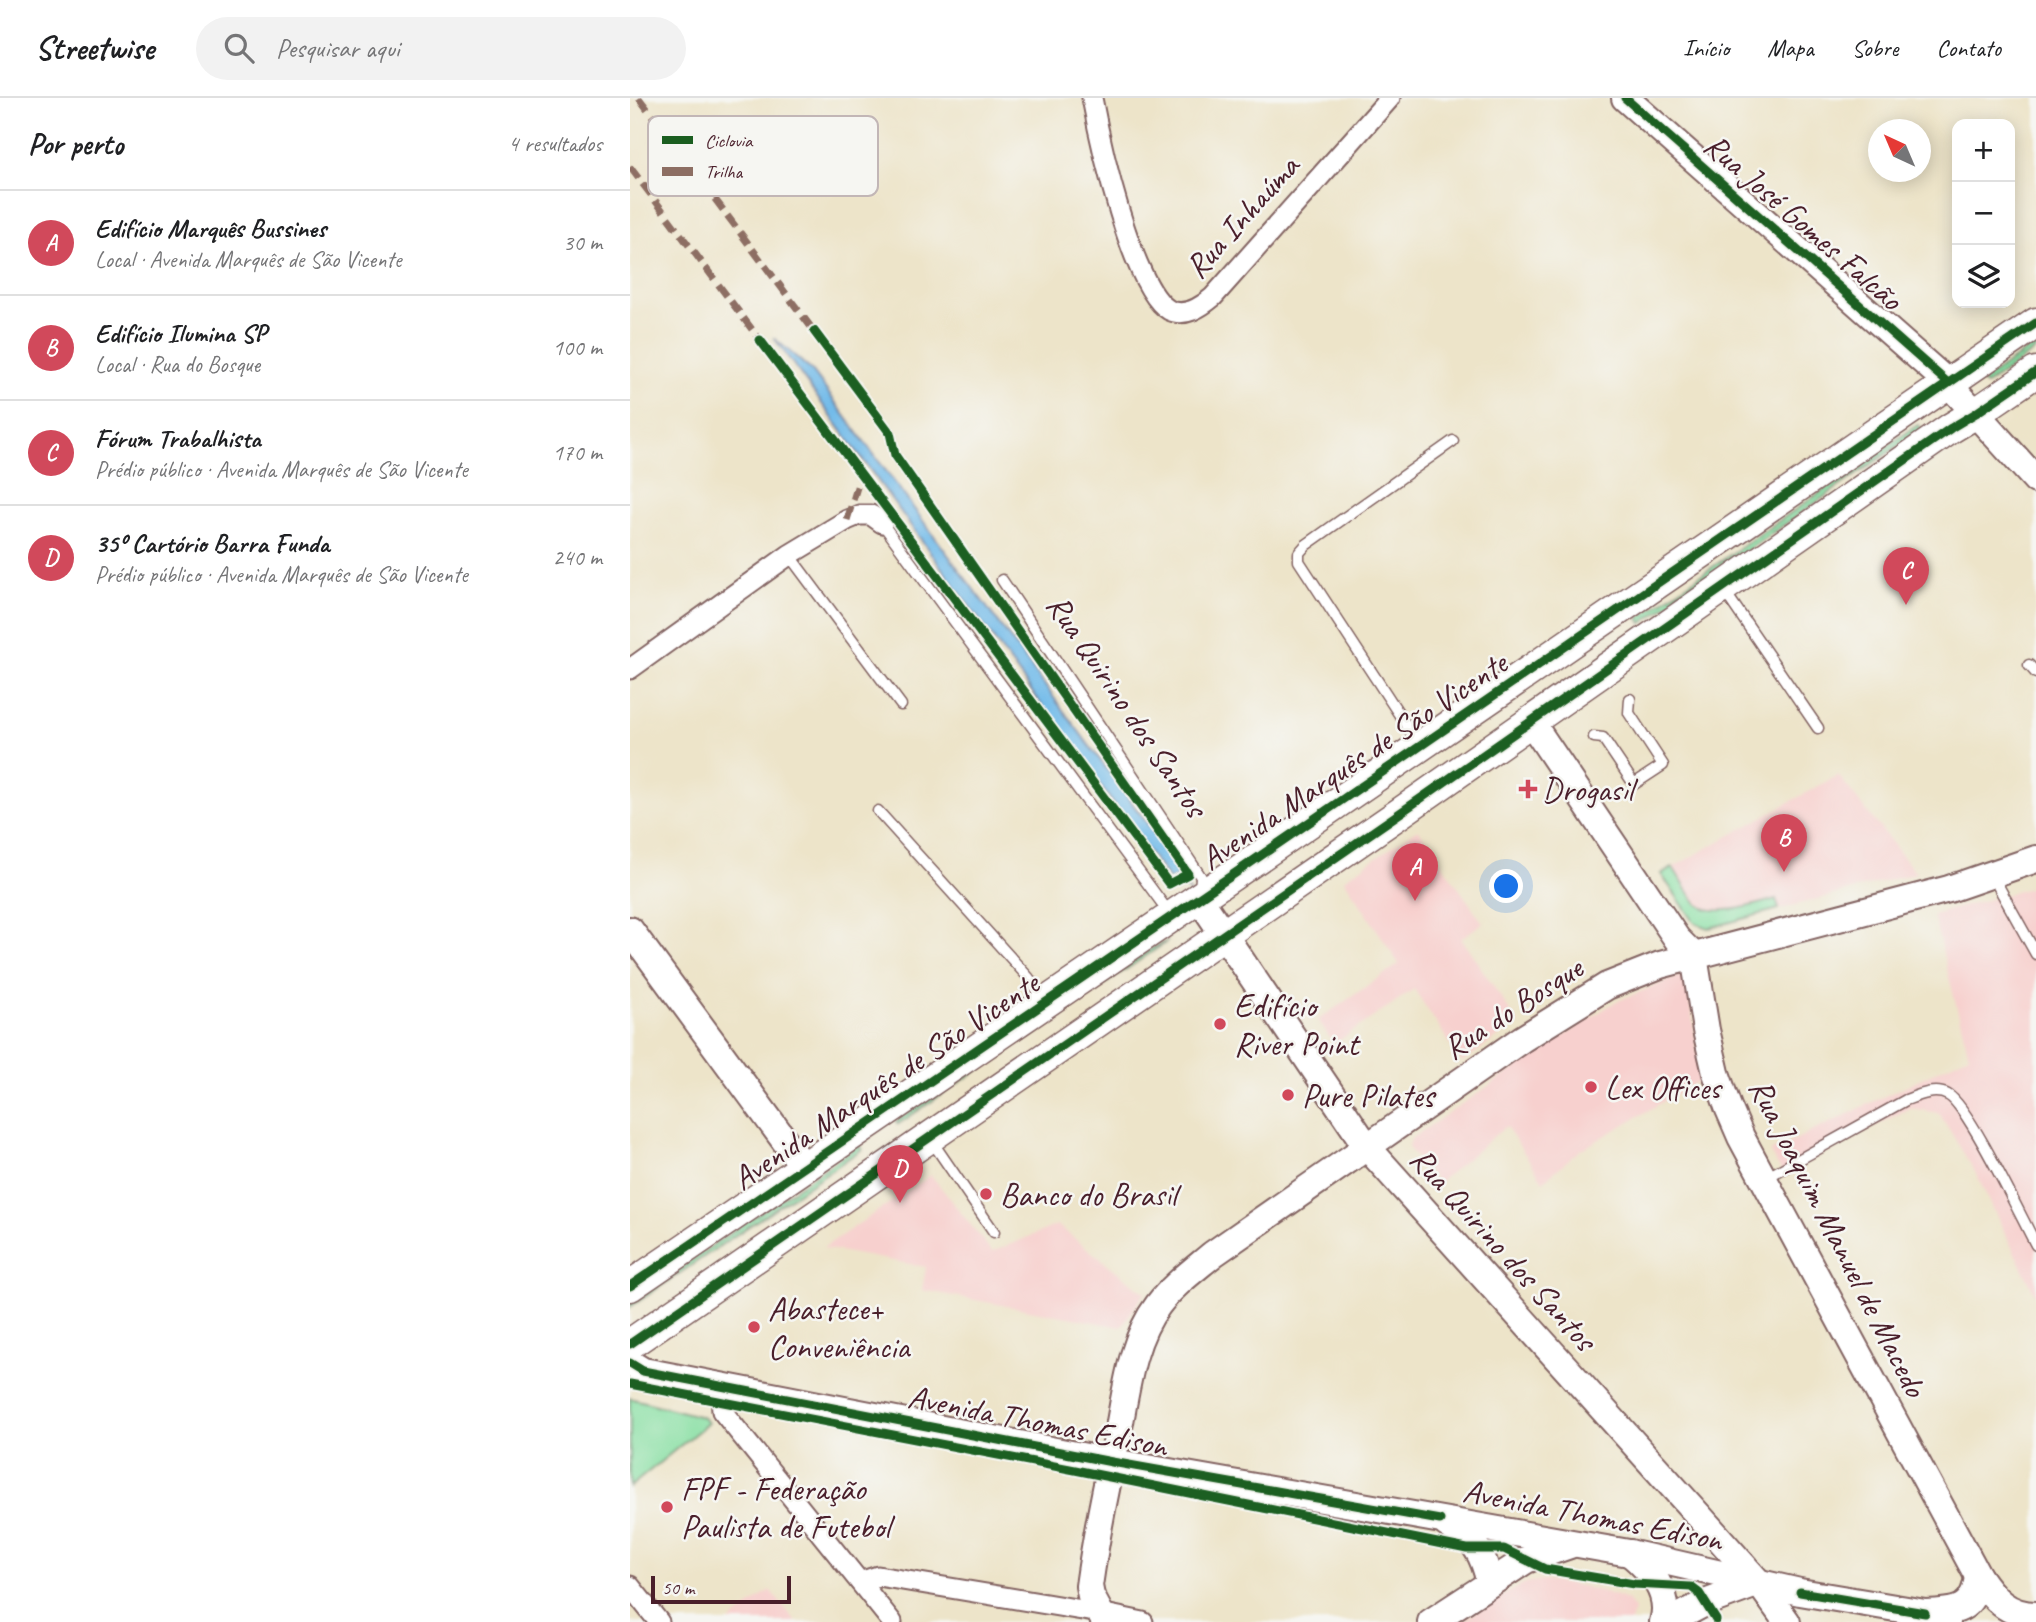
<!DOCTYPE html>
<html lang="pt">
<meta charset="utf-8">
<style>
body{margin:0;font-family:Caveat,sans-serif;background:#f2f2f2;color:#202124}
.controls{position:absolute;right:21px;top:21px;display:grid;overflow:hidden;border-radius:14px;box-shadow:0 4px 18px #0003}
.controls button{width:63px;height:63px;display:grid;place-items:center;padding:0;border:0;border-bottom:2px solid #e0e0e0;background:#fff;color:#202124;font:35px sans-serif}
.compass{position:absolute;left:1238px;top:21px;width:63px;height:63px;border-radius:50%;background:#fff;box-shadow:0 4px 18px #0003;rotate:316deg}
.scale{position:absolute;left:21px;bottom:18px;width:140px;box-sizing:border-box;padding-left:7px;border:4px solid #4a1f2b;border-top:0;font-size:19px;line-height:24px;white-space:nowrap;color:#4a1f2b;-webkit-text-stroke:5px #f6f6f2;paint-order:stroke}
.you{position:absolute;left:877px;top:789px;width:24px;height:24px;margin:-18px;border:5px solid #fff;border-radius:50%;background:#1a73e8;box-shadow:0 0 0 10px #1a73e833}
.badge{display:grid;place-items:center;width:46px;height:46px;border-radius:50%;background:#d1495b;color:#fff;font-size:23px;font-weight:700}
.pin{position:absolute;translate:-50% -58px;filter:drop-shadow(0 2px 4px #0008)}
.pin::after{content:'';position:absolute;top:37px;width:24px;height:21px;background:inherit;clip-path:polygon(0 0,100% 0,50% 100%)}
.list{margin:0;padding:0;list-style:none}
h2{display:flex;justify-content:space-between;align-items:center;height:91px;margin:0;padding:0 28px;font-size:30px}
h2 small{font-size:23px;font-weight:400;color:#757577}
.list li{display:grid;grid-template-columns:46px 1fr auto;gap:21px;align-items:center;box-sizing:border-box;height:105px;padding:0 28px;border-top:2px solid #e0e0e0}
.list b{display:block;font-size:26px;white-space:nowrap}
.list p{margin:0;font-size:23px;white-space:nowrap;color:#757577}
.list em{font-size:23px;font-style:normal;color:#757577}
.icon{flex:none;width:38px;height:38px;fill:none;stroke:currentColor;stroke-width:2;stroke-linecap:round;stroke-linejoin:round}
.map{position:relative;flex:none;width:1406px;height:1524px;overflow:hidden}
header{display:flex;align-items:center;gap:42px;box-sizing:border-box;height:98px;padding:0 35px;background:#fff;border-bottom:2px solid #e0e0e0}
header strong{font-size:33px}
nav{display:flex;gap:38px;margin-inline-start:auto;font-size:24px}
.search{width:490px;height:63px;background:#f2f2f2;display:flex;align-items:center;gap:18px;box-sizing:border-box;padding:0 24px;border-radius:38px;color:#757577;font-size:26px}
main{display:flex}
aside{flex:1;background:#fff}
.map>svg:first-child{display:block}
.built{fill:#f7d0ce}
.green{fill:#87dfa3;stroke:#687f67;stroke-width:2}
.water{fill:#70bae9;stroke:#5d6c8a;stroke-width:2}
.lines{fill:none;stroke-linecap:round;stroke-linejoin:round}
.lane-casing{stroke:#836462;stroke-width:13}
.street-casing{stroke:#836462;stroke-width:23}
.secondary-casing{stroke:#836462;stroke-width:30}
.primary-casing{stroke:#836462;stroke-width:33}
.lane{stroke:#fff;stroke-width:10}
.street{stroke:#fff;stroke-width:19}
.secondary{stroke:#fff;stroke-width:26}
.primary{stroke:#fff;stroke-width:30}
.quiet{stroke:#8d6e63;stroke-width:7;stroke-dasharray:14 7;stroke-linecap:butt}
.cycleway-casing{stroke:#f6f6f2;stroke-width:13}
.cycleway{stroke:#1b5e20;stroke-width:9}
.poi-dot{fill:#d1495b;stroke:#f6f6f2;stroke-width:2.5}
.labels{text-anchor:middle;stroke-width:5;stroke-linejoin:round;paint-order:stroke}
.street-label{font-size:33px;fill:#4a1f2b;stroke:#f6f6f2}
.poi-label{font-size:33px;fill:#4a1f2b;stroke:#f6f6f2;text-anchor:start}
.key{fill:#f6f6f2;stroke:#c2b6b6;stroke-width:2}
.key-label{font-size:19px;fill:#4a1f2b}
</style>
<header>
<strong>Streetwise</strong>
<div class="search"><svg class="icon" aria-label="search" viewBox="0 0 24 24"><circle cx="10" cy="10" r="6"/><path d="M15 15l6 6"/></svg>Pesquisar aqui</div>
<nav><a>Início</a><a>Mapa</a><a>Sobre</a><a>Contato</a></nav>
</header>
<main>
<aside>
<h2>Por perto<small>4 resultados</small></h2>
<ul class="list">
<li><span class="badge">A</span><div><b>Edifício Marquês Bussines</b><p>Local · Avenida Marquês de São Vicente</p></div><em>30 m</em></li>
<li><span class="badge">B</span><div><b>Edifício Ilumina SP</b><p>Local · Rua do Bosque</p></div><em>100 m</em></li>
<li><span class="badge">C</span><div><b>Fórum Trabalhista</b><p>Prédio público · Avenida Marquês de São Vicente</p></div><em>170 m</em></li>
<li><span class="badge">D</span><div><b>35º Cartório Barra Funda</b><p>Prédio público · Avenida Marquês de São Vicente</p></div><em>240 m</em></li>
</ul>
</aside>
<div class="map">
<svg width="1406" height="1524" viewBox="0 0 1406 1524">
<rect width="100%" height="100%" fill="#f6f6f2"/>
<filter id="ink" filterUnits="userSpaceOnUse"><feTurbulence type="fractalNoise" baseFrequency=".0143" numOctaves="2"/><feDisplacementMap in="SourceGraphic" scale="14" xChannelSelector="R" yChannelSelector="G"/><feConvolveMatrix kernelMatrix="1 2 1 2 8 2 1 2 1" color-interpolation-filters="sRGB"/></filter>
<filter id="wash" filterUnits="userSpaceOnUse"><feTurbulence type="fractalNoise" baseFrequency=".00686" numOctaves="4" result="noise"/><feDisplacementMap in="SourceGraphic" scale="28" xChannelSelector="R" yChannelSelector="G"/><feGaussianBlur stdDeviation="1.57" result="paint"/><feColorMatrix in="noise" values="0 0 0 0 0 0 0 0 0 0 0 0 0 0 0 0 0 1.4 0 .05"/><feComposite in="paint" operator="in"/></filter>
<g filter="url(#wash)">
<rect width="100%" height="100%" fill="#ede4c9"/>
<g class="built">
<path d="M1208 677 1286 775 1079 830 1065 825 1031 776Z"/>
<path d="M788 731 853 825 831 840 888 925 832 964 784 891 704 946 688 922 769 866 714 781Z"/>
<path d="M1406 788V1198L1344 1072 1309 1015 1280 1010 1153 1076 1140 1054 1339 957 1303 817Z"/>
<path d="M1052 877 1056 878 1072 981 949 1053 913 1083 876 1028 808 1085 783 1056 778 1049 782 1040 888 968 985 904Z"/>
<path d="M301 1077 362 1154 427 1127 515 1195 491 1229 292 1192 296 1169 193 1150Z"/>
<path d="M917 1483 951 1488 990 1499 998 1503 1004 1512 1001 1524H831L877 1495 899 1484Z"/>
<path d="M140 1492 166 1524H100Z"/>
</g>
<g class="green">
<path d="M1406 246V252L1356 287 1352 284Z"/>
<path d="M1288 327 1292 331 1012 525 1009 520Z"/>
<path d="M1043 770C1049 778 1062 802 1069 807 1086 820 1127 806 1146 801L1149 811 1079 830 1065 825 1031 776Z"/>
<path d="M538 843 268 1026 266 1023 522 850Z"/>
<path d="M229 1047 232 1051 0 1209V1204Z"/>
<path d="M0 1300 72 1319 78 1325 0 1389Z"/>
</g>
<path class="water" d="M144 240 182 273 553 774 548 777 732 1045 1016 1365 731 1046 548 778 539 782Z"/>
</g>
<g filter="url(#ink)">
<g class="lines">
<defs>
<g id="lane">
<path d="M252 425 540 816"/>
<path d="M159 457 271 607"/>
<path d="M372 482 571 779 570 792"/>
<path d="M1093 491 1188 630"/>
<path d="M1399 567 1406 575"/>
<path d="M964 639 973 640 1004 686 1033 667 999 615 1000 601"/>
<path d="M788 645 669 463V455L676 447 823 343"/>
<path d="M248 713 398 879 414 901"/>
<path d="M1362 777 1406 856"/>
<path d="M301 1042 364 1134"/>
<path d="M1134 1081 1276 1002C1289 997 1305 990 1318 997 1338 1007 1392 1121 1406 1147"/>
</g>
<g id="street">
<path d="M462 0C470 43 502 191 539 212 555 220 571 209 583 199L760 0"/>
<path d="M0 571 159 457 217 422 229 417H241L252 425"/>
<path d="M90 1287 92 1313 262 1524"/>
<path d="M230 1484 248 1478 470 1515 513 1524"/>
<path d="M0 1488 29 1524"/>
</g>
<g id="secondary">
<path d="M995 0 1318 285 1406 382"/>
<path d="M901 624 1047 841 1064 858 1076 932 1086 975 1098 1009 1111 1039 1348 1478C1363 1500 1377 1517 1406 1517"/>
<path d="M569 800 737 1049 1079 1429 1129 1485 1157 1524"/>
<path d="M0 832 174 1069"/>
<path d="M0 1265 13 1273 482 1364 999 1455 1170 1494 1295 1515 1317 1524"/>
<path d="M817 1426C845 1441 853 1455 860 1485"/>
<path d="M1000 1455C1020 1472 1042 1495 1033 1524"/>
<path d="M1295 1515C1326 1514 1344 1513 1348 1478"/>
<path d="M475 1524 461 1498 459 1488C466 1438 476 1389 487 1340 496 1296 500 1244 528 1207 543 1187 564 1172 583 1156L892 941 977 888 1030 867 1319 791 1406 761"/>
<path d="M801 1524 896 1462 940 1447"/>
<path d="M1039 1524 1075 1505 1129 1485"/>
</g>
<g id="primary">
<path d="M0 1188 604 776 1406 225"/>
<path d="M0 1246 770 715 1321 330 1346 315 1406 274"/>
</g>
</defs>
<use href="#lane" class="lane-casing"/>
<use href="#street" class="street-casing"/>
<use href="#secondary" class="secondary-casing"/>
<use href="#primary" class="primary-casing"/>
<use href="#lane" class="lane"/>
<use href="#street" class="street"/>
<use href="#secondary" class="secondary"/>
<use href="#primary" class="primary"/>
<g class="quiet">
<path d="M9 0 184 233"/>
<path d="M0 69 130 242"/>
<path d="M217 422 231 376"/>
</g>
<defs>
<g id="cycleway">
<path d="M995 0 1318 285"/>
<path d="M130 242 539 786 558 776 265 357 260 335 184 233"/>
<path d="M0 1188 604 776 1406 225"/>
<path d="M0 1246 770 715 1321 330 1346 315 1406 274"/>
<path d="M0 1265 13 1273 482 1364 810 1422"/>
<path d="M0 1286 445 1372 837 1451H874L915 1471 1004 1486 1061 1489 1069 1495 1086 1522"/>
<path d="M1170 1494 1295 1515"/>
</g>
</defs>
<use href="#cycleway" class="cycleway-casing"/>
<use href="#cycleway" class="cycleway"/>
</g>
</g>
<g class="poi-dot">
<path d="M894.5 680.5h7v7h7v7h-7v7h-7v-7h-7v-7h7z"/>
<circle cx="590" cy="926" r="7"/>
<circle cx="961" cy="989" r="7"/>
<circle cx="658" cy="997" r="7"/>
<circle cx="356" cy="1096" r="7"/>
<circle cx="124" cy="1229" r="7"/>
<circle cx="37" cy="1409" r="7"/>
</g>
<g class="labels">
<g class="street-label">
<text transform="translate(611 118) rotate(-48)" y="12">Rua Inhaúma</text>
<text transform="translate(1174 123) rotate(41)" y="12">Rua José Gomes Falcão</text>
<text transform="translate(498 607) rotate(56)" y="12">Rua Quirino dos Santos</text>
<text transform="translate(723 662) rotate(-34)" y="12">Avenida Marquês de São Vicente</text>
<text transform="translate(882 909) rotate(-33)" y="12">Rua do Bosque</text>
<text transform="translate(255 982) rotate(-34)" y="12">Avenida Marquês de São Vicente</text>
<text transform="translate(1209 1139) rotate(63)" y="12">Rua Joaquim Manuel de Macedo</text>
<text transform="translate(874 1150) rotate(48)" y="12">Rua Quirino dos Santos</text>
<text transform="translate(408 1322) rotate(11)" y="12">Avenida Thomas Edison</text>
<text transform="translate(963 1416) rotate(11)" y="12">Avenida Thomas Edison</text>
</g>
<g class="poi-label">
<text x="912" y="703">Drogasil</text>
<text x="604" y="919">Edifício<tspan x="604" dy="38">River Point</tspan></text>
<text x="975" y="1001">Lex Offices</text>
<text x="672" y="1009">Pure Pilates</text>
<text x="370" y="1108">Banco do Brasil</text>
<text x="138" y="1222">Abastece+<tspan x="138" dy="38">Conveniência</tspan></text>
<text x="51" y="1402">FPF - Federação<tspan x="51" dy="38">Paulista de Futebol</tspan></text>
</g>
</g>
<rect x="18" y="18" width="230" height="80" rx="10" class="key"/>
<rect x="32" y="38" width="31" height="8" fill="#1b5e20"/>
<rect x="32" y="69" width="31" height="9" fill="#8d6e63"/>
<g class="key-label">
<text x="75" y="49">Ciclovia</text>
<text x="75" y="80">Trilha</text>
</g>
</svg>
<div class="controls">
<button>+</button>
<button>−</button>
<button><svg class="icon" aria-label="layers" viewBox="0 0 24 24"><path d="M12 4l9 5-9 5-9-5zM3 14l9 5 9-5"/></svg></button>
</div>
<svg class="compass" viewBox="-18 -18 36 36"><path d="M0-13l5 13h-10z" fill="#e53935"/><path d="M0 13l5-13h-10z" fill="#757577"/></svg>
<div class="scale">50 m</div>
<div class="you"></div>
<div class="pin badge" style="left:785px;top:803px">A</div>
<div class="pin badge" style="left:1154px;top:774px">B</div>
<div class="pin badge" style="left:1276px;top:507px">C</div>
<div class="pin badge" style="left:270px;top:1105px">D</div>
</div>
</main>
